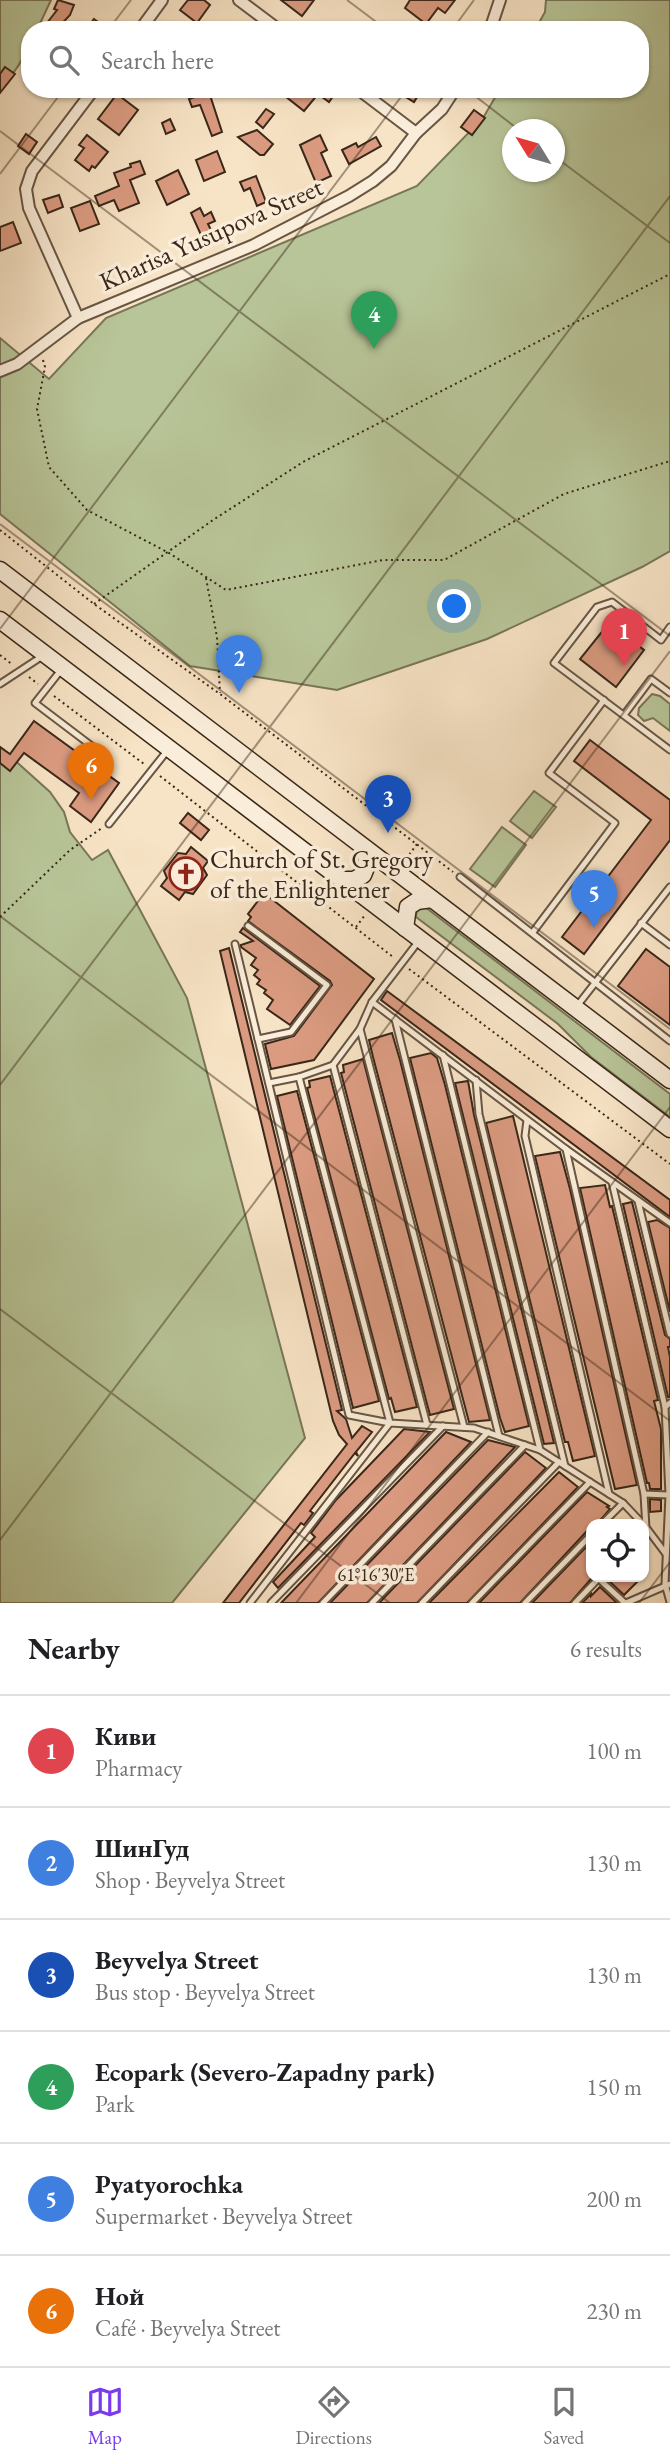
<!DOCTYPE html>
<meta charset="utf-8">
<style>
body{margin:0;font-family:"EB Garamond",serif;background:#f6f6f6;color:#202124}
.controls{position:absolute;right:21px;bottom:21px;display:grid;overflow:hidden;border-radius:14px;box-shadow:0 2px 5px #0004}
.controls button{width:63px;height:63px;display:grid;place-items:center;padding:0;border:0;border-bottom:2px solid #e0e0e0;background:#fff;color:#202124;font:35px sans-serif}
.compass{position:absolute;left:502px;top:119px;width:63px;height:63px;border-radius:50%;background:#fff;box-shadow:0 2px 5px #0004;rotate:307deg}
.you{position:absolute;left:455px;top:607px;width:24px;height:24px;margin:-18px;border:5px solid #fff;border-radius:50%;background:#1a73e8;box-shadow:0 0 0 10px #1a73e833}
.badge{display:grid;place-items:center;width:46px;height:46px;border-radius:50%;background:#7c3aed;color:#fff;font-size:23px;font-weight:700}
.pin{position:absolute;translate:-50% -58px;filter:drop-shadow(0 2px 4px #0008)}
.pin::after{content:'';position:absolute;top:37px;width:24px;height:21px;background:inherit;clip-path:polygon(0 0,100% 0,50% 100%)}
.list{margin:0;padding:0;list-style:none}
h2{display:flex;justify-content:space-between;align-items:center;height:91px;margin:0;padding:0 28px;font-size:30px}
h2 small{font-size:23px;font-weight:400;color:#757577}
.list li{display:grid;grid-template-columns:46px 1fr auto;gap:21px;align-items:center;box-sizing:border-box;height:112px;padding:0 28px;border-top:2px solid #e0e0e0}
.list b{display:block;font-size:26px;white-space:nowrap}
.list p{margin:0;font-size:23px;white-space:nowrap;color:#757577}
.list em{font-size:23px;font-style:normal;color:#757577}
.icon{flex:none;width:38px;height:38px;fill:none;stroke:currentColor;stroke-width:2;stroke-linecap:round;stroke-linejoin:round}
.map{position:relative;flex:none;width:670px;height:1603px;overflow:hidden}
.search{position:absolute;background:#fff;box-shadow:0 2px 5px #0004;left:21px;right:21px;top:21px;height:77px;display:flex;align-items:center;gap:18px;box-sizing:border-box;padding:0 24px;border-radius:28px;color:#757577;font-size:26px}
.sheet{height:763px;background:#fff}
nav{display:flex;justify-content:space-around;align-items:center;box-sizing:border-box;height:98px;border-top:2px solid #e0e0e0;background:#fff;font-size:19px;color:#757577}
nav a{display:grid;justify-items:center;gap:4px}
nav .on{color:#7c3aed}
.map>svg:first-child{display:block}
.green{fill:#b8c598;stroke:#787658;stroke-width:2;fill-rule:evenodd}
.building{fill:#db9b81;stroke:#392719;stroke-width:2}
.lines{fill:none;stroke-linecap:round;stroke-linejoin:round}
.service-casing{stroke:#685644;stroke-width:9}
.minor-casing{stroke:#685644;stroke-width:14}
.secondary-casing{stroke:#392719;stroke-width:19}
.path{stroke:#392719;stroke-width:2;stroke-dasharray:2 3.5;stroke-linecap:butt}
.service{stroke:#faedd9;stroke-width:5}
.minor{stroke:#faedd9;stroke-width:10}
.secondary{stroke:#faedd9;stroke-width:16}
.ticks{fill:none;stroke:#392719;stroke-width:2;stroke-opacity:0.45}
.labels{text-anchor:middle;stroke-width:7;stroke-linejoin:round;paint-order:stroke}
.street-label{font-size:26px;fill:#392719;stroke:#faedd9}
.poi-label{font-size:26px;fill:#392719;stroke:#faedd9;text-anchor:start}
.ticks-label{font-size:18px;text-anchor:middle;fill:#392719;stroke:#faedd9;stroke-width:7;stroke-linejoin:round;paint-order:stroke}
</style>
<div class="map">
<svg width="670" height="1603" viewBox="0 0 670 1603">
<rect width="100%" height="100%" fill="#f7e3c5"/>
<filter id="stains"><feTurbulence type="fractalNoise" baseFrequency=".00286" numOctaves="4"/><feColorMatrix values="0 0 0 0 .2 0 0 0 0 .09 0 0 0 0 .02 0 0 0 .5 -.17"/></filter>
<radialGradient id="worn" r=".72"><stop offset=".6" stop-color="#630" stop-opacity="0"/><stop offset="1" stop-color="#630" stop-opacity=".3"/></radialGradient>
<g class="green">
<path d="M0 0H51L37 30H30C30 53 16 72 0 88Z"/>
<path d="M546 0H670V551L642 567 487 639 337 690 190 666 0 514V338L49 379 106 318 417 186 483 118 500 89H640V30H535L545 12ZM512 130H554V172H512Z"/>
<path d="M652 694 660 696 670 704V731L653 718 644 721 638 715 639 708Z"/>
<path d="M0 747 50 792 64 812 70 832 92 860 108 850 187 998 305 1438 172 1603H0Z"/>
<path d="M534 791 556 807 532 838 510 821Z"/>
<path d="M502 827 526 845 495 887 470 869Z"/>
<path d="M425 907 670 1094V1117L591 1057 558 1024 416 917 417 908Z"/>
</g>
<g class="building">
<path d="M58 0 74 5 70 15 56 30 47 23 57 10 54 9Z"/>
<path d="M188 0H204L210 5 197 23 180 10Z"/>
<path d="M281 0H314L302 16Z"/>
<path d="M410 0H455L445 13 438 8 426 24 405 8Z"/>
<path d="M94 19 109 30H86Z"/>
<path d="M5 67 15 74 0 93V74Z"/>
<path d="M291 89H338L329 102 318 94 304 111 285 96Z"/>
<path d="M393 89H422L414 102Z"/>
<path d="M209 92 222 132 212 136 200 105 192 107 189 99Z"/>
<path d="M117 94 138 110 119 135 98 119Z"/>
<path d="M266 109 274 114 263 128 256 122Z"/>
<path d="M474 110 485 118 472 135 461 127Z"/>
<path d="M170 119 175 130 166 134 162 123Z"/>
<path d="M257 130 273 144 264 155H260L238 137Z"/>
<path d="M26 134 37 142 29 154 18 146Z"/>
<path d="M87 135 108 152 95 168 92 166 89 171 75 160 84 148 79 145Z"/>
<path d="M320 135 327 150 321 153 331 176 316 183 300 145Z"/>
<path d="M376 137 381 146 349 164 342 150 356 143 358 147Z"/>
<path d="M217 151 225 172 204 181 196 160Z"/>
<path d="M140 161 145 174 130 180 139 203 119 211 114 200 99 206 95 196 119 186 114 173 131 167 130 164Z"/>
<path d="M178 170 189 194 167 205 156 181Z"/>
<path d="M256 176 266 202 257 206 250 188 244 191 240 182Z"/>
<path d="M59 195 63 207 48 213 43 200Z"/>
<path d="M90 201 99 224 80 231 71 208Z"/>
<path d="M200 208 204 216 211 212 215 221 208 224 211 230 201 235 191 213Z"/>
<path d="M13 222 21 243 0 251V227Z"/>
<path d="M609 623 644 650 616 687 580 659Z"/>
<path d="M34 721 119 783 91 822 70 806 79 793 24 753 10 771 0 763V747L10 754Z"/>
<path d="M590 740 670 800V840L584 954 562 937 651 820 574 761Z"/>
<path d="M188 813 209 830 201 840 180 823Z"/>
<path d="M191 847 208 861 203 868 207 875 193 894 185 892 179 900 161 886 167 878 164 871 178 853 186 854Z"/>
<path d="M264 893 374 979 314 1060 271 1069 265 1044 294 1036 332 985 330 981 248 921 251 917 248 914Z"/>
<path d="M243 928 320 986 290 1025 267 1009 273 1000 264 993 266 990 257 984 260 980 254 975 258 970 251 965 256 958 241 947V945L253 941 240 932Z"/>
<path d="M229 948 342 1410 337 1411 346 1419 352 1438 362 1426 372 1432 356 1452 358 1456 355 1453 310 1511 313 1513 304 1525 301 1523 239 1603H223L347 1444 339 1435 333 1421 220 951Z"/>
<path d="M646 949 670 967V1025L618 986Z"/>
<path d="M387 991 670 1200V1217L381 1000Z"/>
<path d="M392 1033 400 1060 490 1420 469 1422 373 1057 369 1040Z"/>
<path d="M431 1053 437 1058 445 1085 529 1426 505 1432 500 1418 410 1058Z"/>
<path d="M363 1059 454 1409 430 1415 427 1404 341 1073 344 1072 343 1065Z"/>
<path d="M330 1076 417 1407 395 1412 391 1398 389 1399 307 1088 310 1087 309 1081Z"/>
<path d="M468 1081 474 1115 554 1443 544 1444 455 1083Z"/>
<path d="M297 1091 379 1401 353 1408 277 1096Z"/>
<path d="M513 1116 595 1456 573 1461 568 1442H565L486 1123Z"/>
<path d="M560 1152 570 1189 637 1485 615 1489 535 1156Z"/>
<path d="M605 1185 610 1207 612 1206 658 1400 654 1401 661 1429V1489H650L649 1483H647L580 1188Z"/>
<path d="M632 1202 665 1335 670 1339V1347H668L670 1357V1397H668L623 1204Z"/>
<path d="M657 1220 670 1228V1312L648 1222Z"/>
<path d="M404 1429 430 1432 278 1588 273 1582 315 1537 311 1533 336 1500Z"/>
<path d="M446 1432 471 1442 318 1603H281Z"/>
<path d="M488 1440 515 1447 367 1603H330Z"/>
<path d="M525 1452 546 1468 417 1603H379Z"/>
<path d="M559 1472 578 1487 467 1603H429Z"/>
<path d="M587 1492 609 1506 607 1507 610 1509 597 1524H591V1530L587 1531 520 1603H479Z"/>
<path d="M650 1499 661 1500V1511L650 1512Z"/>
<path d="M591 1542V1579L570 1603H532Z"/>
<path d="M610 1577H642L624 1595 607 1579Z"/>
<path d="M600 1587 617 1603H582L591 1594V1596Z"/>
</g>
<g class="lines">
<defs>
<g id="service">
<path d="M670 627 661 640 612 602 597 607 554 663 670 750"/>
<path d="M61 670 35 703 101 753"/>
<path d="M0 684 41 657"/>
<path d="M624 715 651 679 670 693"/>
<path d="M109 824 167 751"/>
<path d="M460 877 670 1041"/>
<path d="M641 923 670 945"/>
<path d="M248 926 327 985 291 1032 258 1039"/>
<path d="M533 932 615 823 549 773 604 700"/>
<path d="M235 944 349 1415 390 1423 474 1428 540 1450 623 1503 643 1524"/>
<path d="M372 1002 566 1149 670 1223"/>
<path d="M577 1006 670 887"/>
<path d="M395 1019 499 1436"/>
<path d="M360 1029 464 1427"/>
<path d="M443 1055 540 1450"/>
<path d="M333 1065 427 1425"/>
<path d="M476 1080 479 1114 565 1466"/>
<path d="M269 1083 299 1077 333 1065 360 1029 372 1002 418 942"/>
<path d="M527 1120 525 1136 609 1494"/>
<path d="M566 1149 644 1494 646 1528 644 1530"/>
<path d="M612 1182 665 1407"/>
<path d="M638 1201 670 1334"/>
<path d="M670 1403 665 1407 669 1495 665 1584 670 1602"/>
<path d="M644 1494 669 1495"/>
<path d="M602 1524 623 1503"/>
<path d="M645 1526 666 1554"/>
<path d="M599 1579 625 1603"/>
<path d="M250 1603 390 1423 299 1077"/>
<path d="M271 1603 443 1426"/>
<path d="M323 1603 488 1432"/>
<path d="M372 1603 525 1445"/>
<path d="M422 1603 559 1462"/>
<path d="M472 1603 590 1482"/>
<path d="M525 1603 591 1535"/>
<path d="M575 1603 600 1577"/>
<path d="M626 1603 670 1584"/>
</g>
<g id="minor">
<path d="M239 0 279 30"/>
<path d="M140 30 162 0"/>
<path d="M490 30 500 0"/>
<path d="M358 89 416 133"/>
<path d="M78 318 29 208 26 189 32 171 94 89"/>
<path d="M0 371 17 364 78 318 254 245 349 196 373 181 391 166 416 133 442 109 455 89"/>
</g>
<g id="secondary">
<path d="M0 570 670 1080"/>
<path d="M0 620 670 1129"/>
<path d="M342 880H354L363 875 367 865 366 849"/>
<path d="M405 928 408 907 417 901 432 899"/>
</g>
</defs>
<use href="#service" class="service-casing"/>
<use href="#minor" class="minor-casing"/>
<use href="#secondary" class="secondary-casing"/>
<g class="path">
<path d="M43 360 45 367 37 409 49 467 87 510 169 553 226 590 383 560H444L564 494 670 461"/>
<path d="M0 530 94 604 220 694 453 872"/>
<path d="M206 578 217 637 220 693"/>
<path d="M94 604 213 520 303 462 670 274"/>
<path d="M0 655 13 665"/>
<path d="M29 677 38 684"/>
<path d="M54 696 144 764"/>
<path d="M160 776 393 957"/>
<path d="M406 859 417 844"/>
<path d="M381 893 388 884"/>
<path d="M0 917 70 850 102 828"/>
<path d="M356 927 365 915"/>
<path d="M409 969 670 1164"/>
</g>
<use href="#service" class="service"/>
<use href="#minor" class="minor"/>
<use href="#secondary" class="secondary"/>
</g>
<path class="ticks" d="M347 0 387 30M108 30 131 0M452 30 474 0M466 89 519 130M0 131 670 636M554 156 670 243M0 174 64 89M0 524 670 1029M0 629 407 89M0 916 670 1421M0 1085 670 196M0 1309 390 1603M0 1540 670 651M296 1603 670 1107M639 1603 670 1562"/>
<defs>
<symbol id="church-ring" viewBox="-11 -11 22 22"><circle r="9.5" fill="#faedd9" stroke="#8f2418" stroke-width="1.5"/><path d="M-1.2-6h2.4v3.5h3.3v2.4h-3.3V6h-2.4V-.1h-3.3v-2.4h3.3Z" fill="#8f2418"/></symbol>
</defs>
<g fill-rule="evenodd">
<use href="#church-ring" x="167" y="855" width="38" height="38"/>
</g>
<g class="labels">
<g class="street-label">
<text transform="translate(211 234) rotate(-24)" y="9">Kharisa Yusupova Street</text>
</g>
<g class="poi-label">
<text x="210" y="868">Church of St. Gregory<tspan x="210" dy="30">of the Enlightener</tspan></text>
</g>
</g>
<g class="ticks-label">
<text x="376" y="1581">61°16'30"E</text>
</g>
<rect width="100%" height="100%" filter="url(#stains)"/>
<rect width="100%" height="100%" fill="url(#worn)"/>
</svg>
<div class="controls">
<button><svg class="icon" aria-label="locate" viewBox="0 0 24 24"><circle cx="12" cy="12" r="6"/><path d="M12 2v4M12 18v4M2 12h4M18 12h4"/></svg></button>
</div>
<svg class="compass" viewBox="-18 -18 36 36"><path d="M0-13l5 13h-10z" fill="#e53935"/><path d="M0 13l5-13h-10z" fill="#757577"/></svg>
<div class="you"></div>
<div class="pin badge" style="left:624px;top:666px;background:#e0444e">1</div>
<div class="pin badge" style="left:239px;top:693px;background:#3f7fe0">2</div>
<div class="pin badge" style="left:388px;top:833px;background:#1a4fb4">3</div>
<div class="pin badge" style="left:374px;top:349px;background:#2e9e5b">4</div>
<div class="pin badge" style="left:594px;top:928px;background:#3f7fe0">5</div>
<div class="pin badge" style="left:91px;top:800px;background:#e8710a">6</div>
<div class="search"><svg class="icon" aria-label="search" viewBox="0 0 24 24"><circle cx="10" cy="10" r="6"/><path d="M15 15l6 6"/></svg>Search here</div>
</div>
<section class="sheet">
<h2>Nearby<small>6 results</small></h2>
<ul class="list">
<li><span class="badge" style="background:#e0444e">1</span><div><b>Киви</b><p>Pharmacy</p></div><em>100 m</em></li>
<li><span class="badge" style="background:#3f7fe0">2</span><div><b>ШинГуд</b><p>Shop · Beyvelya Street</p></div><em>130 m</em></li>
<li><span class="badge" style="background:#1a4fb4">3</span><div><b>Beyvelya Street</b><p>Bus stop · Beyvelya Street</p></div><em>130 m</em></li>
<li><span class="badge" style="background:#2e9e5b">4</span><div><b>Ecopark (Severo-Zapadny park)</b><p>Park</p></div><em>150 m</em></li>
<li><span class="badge" style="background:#3f7fe0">5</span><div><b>Pyatyorochka</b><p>Supermarket · Beyvelya Street</p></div><em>200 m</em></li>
<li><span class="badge" style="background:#e8710a">6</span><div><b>Ной</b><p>Café · Beyvelya Street</p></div><em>230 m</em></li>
</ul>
</section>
<nav>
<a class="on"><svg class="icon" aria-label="map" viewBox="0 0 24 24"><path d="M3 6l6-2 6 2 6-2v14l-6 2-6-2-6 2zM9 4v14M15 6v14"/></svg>Map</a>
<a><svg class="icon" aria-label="directions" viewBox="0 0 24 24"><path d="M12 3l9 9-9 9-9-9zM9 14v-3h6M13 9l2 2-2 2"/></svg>Directions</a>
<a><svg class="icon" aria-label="saved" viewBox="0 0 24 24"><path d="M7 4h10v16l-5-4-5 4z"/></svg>Saved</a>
</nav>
